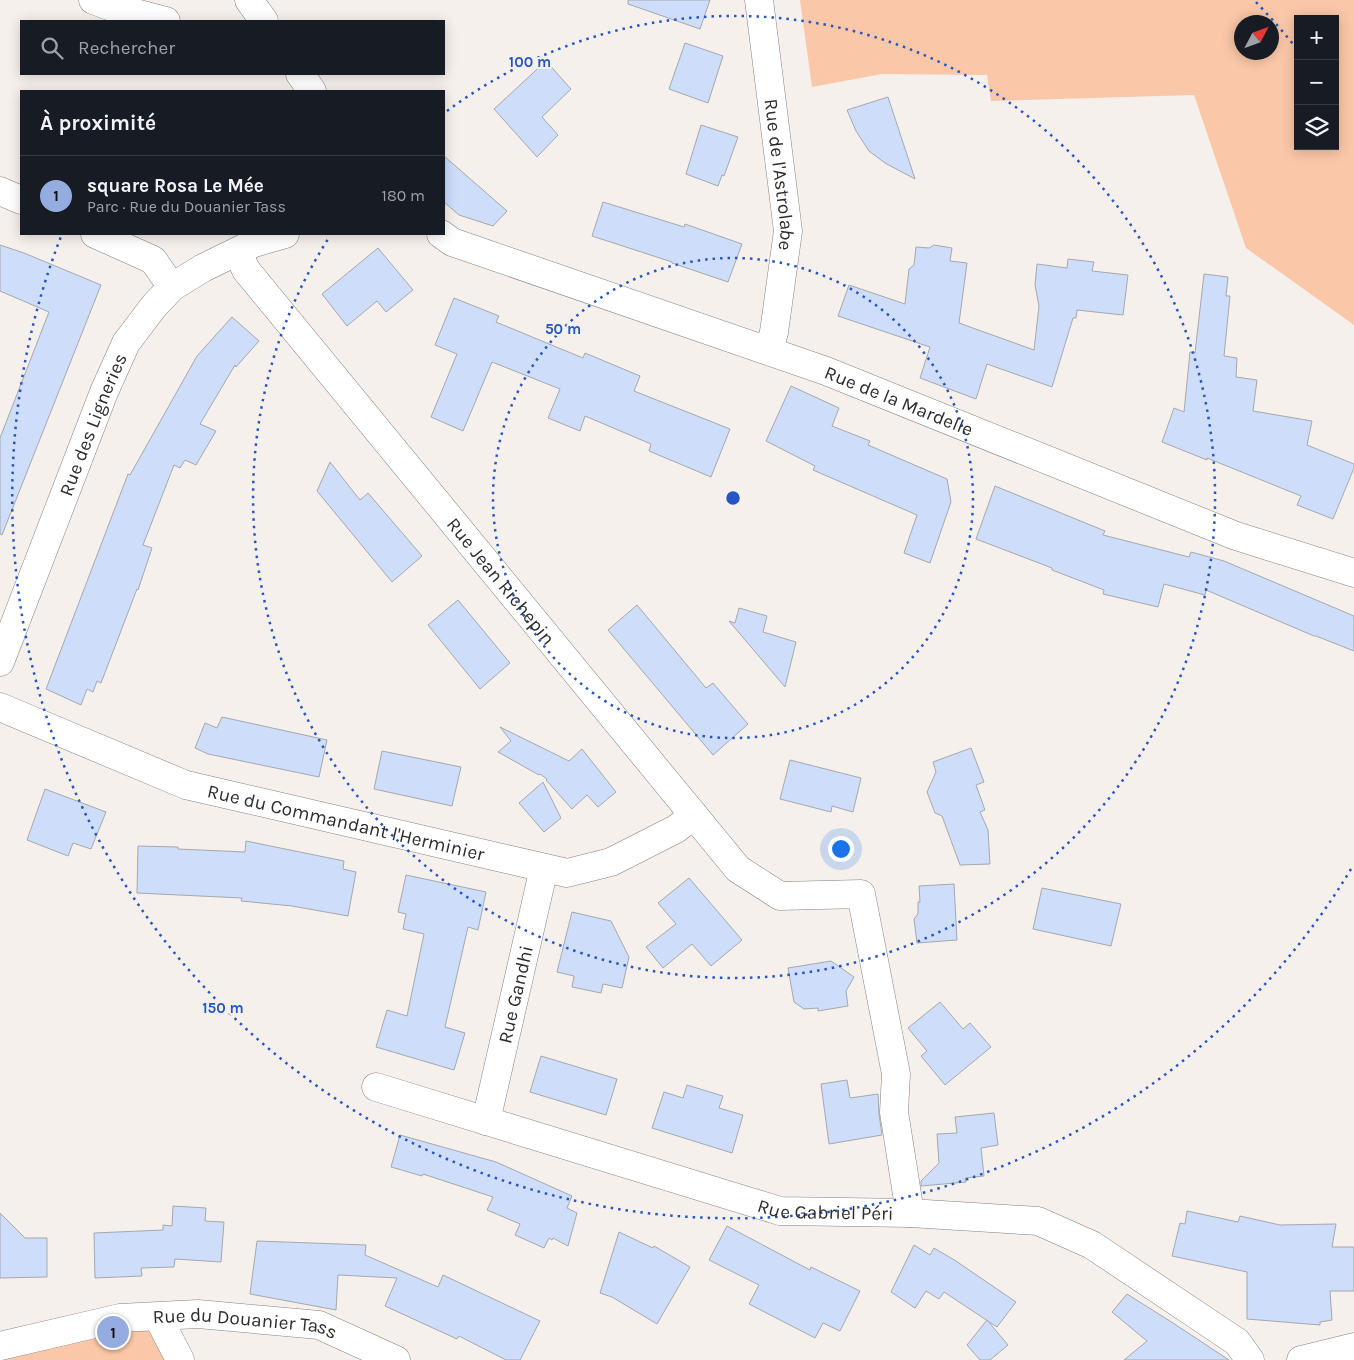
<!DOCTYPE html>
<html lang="fr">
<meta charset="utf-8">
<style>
body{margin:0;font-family:Karla,sans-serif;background:#242831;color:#f1f3f6}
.controls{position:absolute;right:15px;top:15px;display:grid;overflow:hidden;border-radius:0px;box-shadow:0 2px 12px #0003}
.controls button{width:45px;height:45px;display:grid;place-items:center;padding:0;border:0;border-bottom:1px solid #363941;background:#171b24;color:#f1f3f6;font:25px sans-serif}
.compass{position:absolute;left:1234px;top:15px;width:45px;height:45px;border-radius:50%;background:#171b24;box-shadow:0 2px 12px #0003;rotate:49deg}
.you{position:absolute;left:840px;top:848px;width:18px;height:18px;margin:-12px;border:4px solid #fff;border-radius:50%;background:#1a73e8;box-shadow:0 0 0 8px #1a73e833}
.badge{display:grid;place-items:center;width:32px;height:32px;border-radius:50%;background:#95ace0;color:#111;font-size:16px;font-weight:700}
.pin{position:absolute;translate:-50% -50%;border:2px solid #fff;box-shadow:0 1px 5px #0006}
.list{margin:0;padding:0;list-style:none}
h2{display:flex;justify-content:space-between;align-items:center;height:65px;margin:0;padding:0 20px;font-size:21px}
h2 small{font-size:16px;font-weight:400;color:#9ea1a6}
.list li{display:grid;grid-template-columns:32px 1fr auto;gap:15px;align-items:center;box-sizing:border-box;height:80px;padding:0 20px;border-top:1px solid #363941}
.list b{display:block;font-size:19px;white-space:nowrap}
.list p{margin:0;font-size:16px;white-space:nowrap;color:#9ea1a6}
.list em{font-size:16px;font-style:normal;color:#9ea1a6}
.icon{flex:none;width:28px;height:28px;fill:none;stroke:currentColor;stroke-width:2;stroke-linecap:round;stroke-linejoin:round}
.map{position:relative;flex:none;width:1354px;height:1360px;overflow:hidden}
.search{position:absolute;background:#171b24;box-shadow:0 2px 12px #0003;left:20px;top:20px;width:425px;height:55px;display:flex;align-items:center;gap:12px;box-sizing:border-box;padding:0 18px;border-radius:0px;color:#9ea1a6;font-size:19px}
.panel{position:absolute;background:#171b24;box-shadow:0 2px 12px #0003;left:20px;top:90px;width:425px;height:145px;border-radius:0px}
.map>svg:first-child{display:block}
.green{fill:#fac7a8;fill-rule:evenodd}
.building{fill:#cdddfa;stroke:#a5a8ad}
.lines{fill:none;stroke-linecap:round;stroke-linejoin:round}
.minor-casing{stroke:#85807c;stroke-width:29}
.minor{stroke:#fff;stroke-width:28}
.ring{fill:none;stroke:#2556c4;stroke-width:2.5;stroke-dasharray:2.5 5}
.labels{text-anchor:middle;stroke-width:4;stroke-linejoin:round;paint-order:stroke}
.street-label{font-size:19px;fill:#2e2c2a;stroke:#f6f0ed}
.centre{fill:#2556c4;stroke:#f6f0ed;stroke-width:2.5}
.ring-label{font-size:15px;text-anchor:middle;font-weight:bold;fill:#2556c4;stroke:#f6f0ed;stroke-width:4;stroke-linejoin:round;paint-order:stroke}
</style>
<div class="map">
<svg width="1354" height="1360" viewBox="0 0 1354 1360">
<rect width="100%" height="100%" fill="#f6f0ed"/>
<g class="green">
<path d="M800 0H1354V325L1246 248 1194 95 991 101 987 75 882 74 812 87ZM1298 19H1335V146H1298ZM1242 22H1272V52H1242Z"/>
<path d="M158 1317 180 1360H0V1345Z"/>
</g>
<g class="building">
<path d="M628 0H710L700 29 628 4Z"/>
<path d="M685 43 723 56 708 103 669 89Z"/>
<path d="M546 61 571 89 542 117 558 135 537 157 494 109Z"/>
<path d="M888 97 915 179 885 163 869 151 856 131 847 110Z"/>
<path d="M701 125 738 137 724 176 722 175 718 186 686 174Z"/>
<path d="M444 156 507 211 493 226 459 215 444 202Z"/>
<path d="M603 202 684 227 685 224 742 244 728 282 672 263V262L592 236Z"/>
<path d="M0 245 24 253 101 285 2 535 0 534V438L49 312 0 291Z"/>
<path d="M934 245 952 248 950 261 967 263 959 323 1034 350 1039 306 1035 285 1037 264 1067 268 1068 259 1094 262 1092 271 1128 275 1123 315 1077 310 1076 318H1073L1052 387 987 364 976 399 920 378 930 347 838 316 849 285 905 304 909 269 914 265 916 247 929 248Z"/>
<path d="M378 248 413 290 386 312 377 301 347 326 322 294Z"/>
<path d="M1204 274 1228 277 1226 296H1230L1224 356 1237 358 1236 377 1257 380 1253 411 1312 421 1307 445 1354 464V468L1333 519 1297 505 1301 496 1207 458V460L1162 442 1174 408 1184 412 1190 352 1195 353Z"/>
<path d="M454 298 499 316 496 322 583 358 585 353 640 376 634 391 730 429 711 477 649 451 651 444 585 416 580 431 548 418 560 389 492 362 463 431 431 417 457 354 435 345Z"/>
<path d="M232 317 259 341 236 367 235 365 200 424 216 431 196 465 185 460 180 468 174 465 143 545 152 548 138 590 137 589 101 683 97 681 93 692 87 689 81 705 46 689 128 474 130 475 197 356Z"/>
<path d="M791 386 839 408 832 426 870 441 868 445 947 479 951 502 930 563 904 553 917 515 813 470 815 466 766 441Z"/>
<path d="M330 462 360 500 368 493 422 556 392 582 317 491Z"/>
<path d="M995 486 1105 531 1103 535 1189 557 1191 552 1224 561 1354 616V651L1316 636H1314L1206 590 1205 595 1164 584 1158 607 1103 594 1104 590 1052 570V568L976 539Z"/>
<path d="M458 600 510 663 480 689 428 625Z"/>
<path d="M637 605 706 688 713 683 748 724 713 755 608 630Z"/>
<path d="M739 608 767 616 763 632 796 642 785 687 729 621 735 623Z"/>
<path d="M222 717 327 740 319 777 208 754 195 748 205 723 217 728Z"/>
<path d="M500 727 569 761 582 749 616 792 598 807 587 795 572 809 546 780 547 779 540 774 539 775 498 752 511 741Z"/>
<path d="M971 748 984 782 976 785 985 810 980 812 988 830 990 864 960 865 942 816 935 813 927 792 936 772 933 762Z"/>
<path d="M382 751 461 767 452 806 374 789Z"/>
<path d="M790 760 861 778 853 812 832 806 831 812 780 799Z"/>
<path d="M543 782 561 818 544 832 519 803Z"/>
<path d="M45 789 106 812 91 849 73 843 68 856 27 840Z"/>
<path d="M246 841 344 861 343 869 356 872 348 916 292 906 241 901 242 898 137 893 138 846 178 847V849L245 852Z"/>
<path d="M406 875 486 892 478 930 468 927 445 1027 465 1033 454 1070 376 1047 387 1010 407 1016 424 934 403 929 406 914 398 912Z"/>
<path d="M689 878 742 940 711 966 692 944 663 968 646 947 676 924 658 903Z"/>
<path d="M954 884 957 940 917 943 914 919 918 914V902H920L919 886Z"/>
<path d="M1042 888 1121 904 1111 946 1033 929Z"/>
<path d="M572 912 611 921 629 957 622 988 603 984 601 993 572 987 574 976 557 972Z"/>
<path d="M831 961 854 977 846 991 848 1006 818 1011V1008L804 1009 794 1002 788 968Z"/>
<path d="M940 1002 963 1029 970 1023 991 1047 945 1085 921 1056 927 1051 908 1028Z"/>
<path d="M541 1056 617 1079 606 1115 530 1092Z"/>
<path d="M847 1080 850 1098 878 1094 879 1114 882 1135 829 1144 821 1084Z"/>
<path d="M687 1085 723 1096 719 1108 743 1115 732 1153 652 1128 664 1092 683 1098Z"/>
<path d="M994 1113 998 1145 981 1148 984 1176 965 1178 966 1182 921 1186V1181L939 1163 937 1134 957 1133 955 1117Z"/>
<path d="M400 1135 496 1162 572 1196 567 1208 577 1213 568 1246 553 1238 552 1240 549 1238 544 1248 515 1235 520 1224 487 1210 493 1197 423 1174 422 1176 391 1167Z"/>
<path d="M173 1206 206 1208 205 1221 224 1222 221 1262 175 1259 174 1267 141 1268 142 1276 95 1278 94 1233 163 1230V1225L172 1226Z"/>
<path d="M1187 1211 1238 1222 1240 1216 1280 1225 1336 1224 1332 1247H1354V1291H1330L1332 1320 1320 1322V1325L1247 1319V1272L1172 1256 1180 1223 1185 1224Z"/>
<path d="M0 1213 25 1238H47V1277L0 1278Z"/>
<path d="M727 1226 810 1270 811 1267 860 1291 840 1331 823 1323 815 1338 749 1304 759 1285 709 1260Z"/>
<path d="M619 1232 653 1248 654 1246 690 1267 657 1324 612 1297 600 1293Z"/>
<path d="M257 1241 366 1245 365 1255 438 1287 443 1275 540 1321 520 1360H506L459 1336 457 1339 385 1306 397 1278 338 1275 336 1310 250 1294Z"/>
<path d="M914 1245 930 1255 934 1248 956 1261 1016 1302 997 1327 944 1292 939 1299 926 1291 915 1308 891 1292Z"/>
<path d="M1127 1294 1173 1323 1229 1360H1124L1147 1341 1112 1312Z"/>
<path d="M987 1320 1008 1345 990 1360H980L967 1345Z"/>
</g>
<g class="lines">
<defs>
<g id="minor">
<path d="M93 0 112 7 166 21"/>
<path d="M249 0 264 21"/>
<path id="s1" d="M759 0 788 231 774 332 769 350"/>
<path d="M300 74 312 91"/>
<path d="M0 191 21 200"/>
<path d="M95 234 153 260 172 287"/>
<path id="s2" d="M441 234 452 242 826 371 1236 536 1354 573"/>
<path id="s3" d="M238 252 246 270 738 869 780 896 861 894 896 1074 894 1112 910 1213"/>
<path id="s4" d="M0 662 104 392 126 343 154 306 172 287 203 268 254 243 285 234"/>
<path id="s5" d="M0 707 186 785 567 873 611 862 676 829 694 815"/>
<path id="s6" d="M376 1087 780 1211 910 1213 1038 1221 1092 1245 1237 1342 1250 1360"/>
<path id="s7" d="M486 1121 544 868"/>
<path d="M158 1317 180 1360"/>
<path id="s8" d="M0 1346 120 1318 198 1314 319 1325 396 1360"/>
<path d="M1301 1360 1354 1347"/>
</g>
</defs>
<use href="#minor" class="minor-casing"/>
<use href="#minor" class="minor"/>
</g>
<g class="ring">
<circle cx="733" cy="498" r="240"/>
<path d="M447 111A481 481 0 1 1 330 236"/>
<path d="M1351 869A721 721 0 0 1 62 234M1256 2A721 721 0 0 1 1297 49"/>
</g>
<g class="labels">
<g class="street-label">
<text dy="7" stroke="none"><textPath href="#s1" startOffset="176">Rue de l'Astrolabe</textPath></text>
<text dy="7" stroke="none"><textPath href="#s2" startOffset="488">Rue de la Mardelle</textPath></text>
<text dy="7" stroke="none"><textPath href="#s4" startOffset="255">Rue des Ligneries</textPath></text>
<text dy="7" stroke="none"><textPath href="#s3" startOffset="422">Rue Jean Richepin</textPath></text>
<text dy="7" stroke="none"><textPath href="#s5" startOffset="366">Rue du Commandant l'Herminier</textPath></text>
<text dy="7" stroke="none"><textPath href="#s7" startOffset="130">Rue Gandhi</textPath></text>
<text dy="7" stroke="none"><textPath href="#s6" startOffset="468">Rue Gabriel Péri</textPath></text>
<text dy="7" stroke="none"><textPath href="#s8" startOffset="249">Rue du Douanier Tass</textPath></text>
</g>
</g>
<circle cx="733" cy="498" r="8" class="centre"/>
<g class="ring-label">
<text x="530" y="67">100 m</text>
<text x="563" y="334">50 m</text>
<text x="223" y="1013">150 m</text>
</g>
</svg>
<div class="controls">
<button>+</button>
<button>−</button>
<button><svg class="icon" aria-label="layers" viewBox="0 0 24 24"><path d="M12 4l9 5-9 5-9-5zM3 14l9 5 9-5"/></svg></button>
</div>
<svg class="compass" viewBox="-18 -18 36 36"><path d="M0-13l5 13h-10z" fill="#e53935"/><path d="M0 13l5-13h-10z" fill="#9ea1a6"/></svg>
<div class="you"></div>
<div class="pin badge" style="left:113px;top:1332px">1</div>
<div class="search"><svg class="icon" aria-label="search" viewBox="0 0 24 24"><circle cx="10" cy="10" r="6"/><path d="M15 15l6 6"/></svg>Rechercher</div>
<section class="panel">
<h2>À proximité<small></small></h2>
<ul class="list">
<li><span class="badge">1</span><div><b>square Rosa Le Mée</b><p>Parc · Rue du Douanier Tass</p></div><em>180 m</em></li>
</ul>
</section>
</div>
